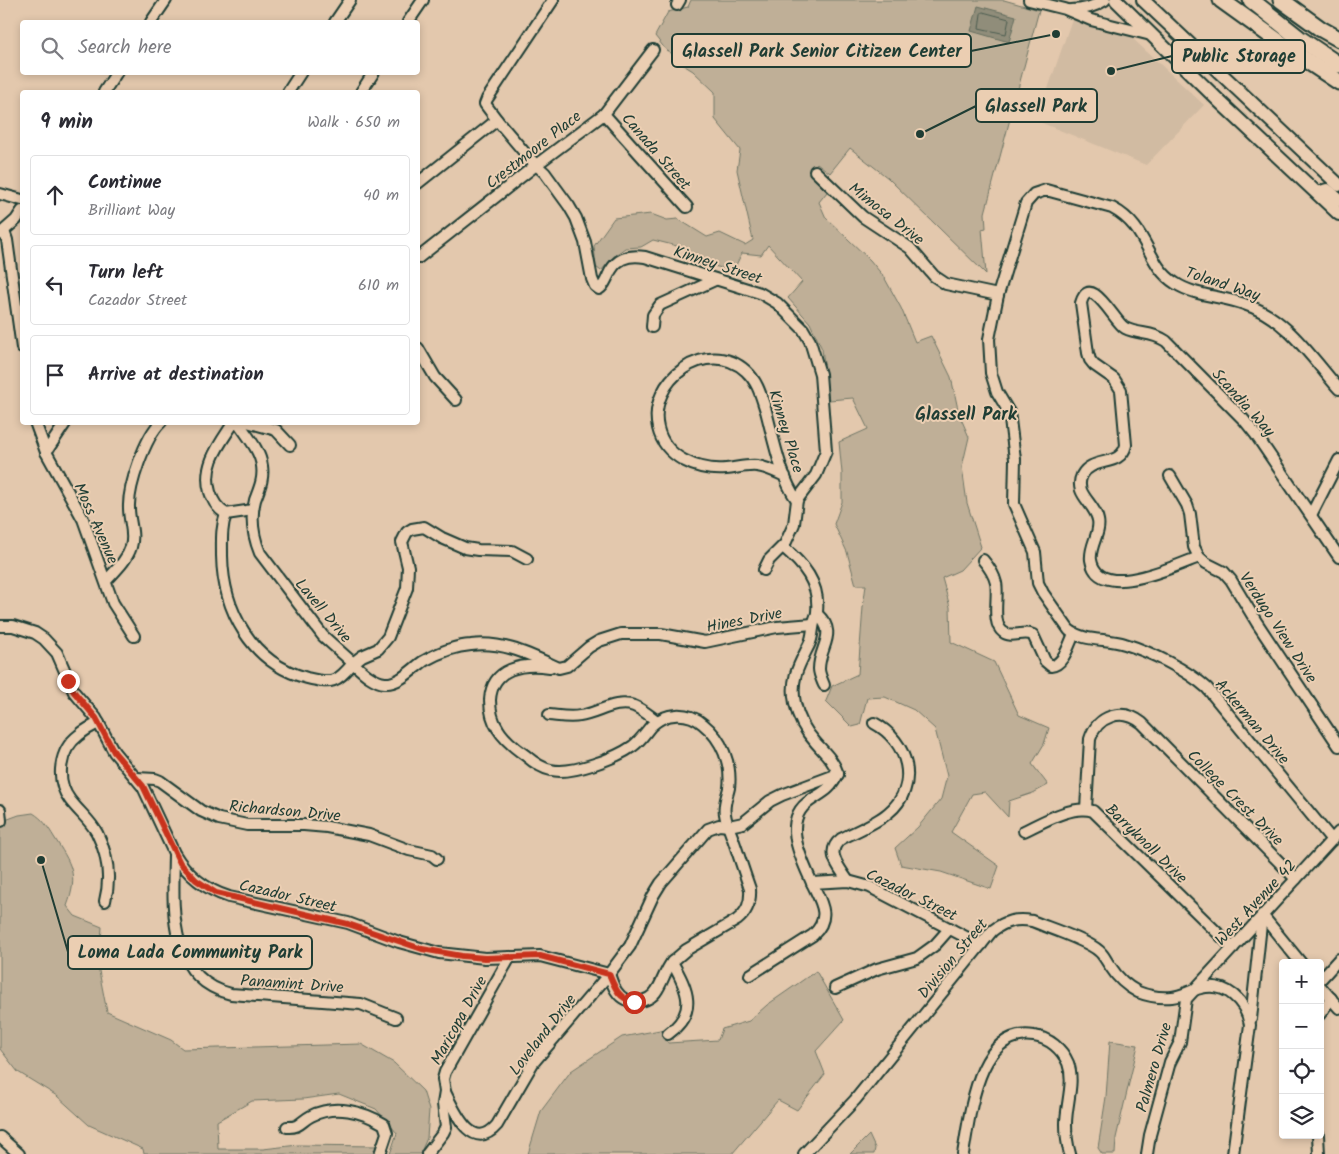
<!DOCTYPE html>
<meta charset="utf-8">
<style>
body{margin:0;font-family:Kalam,sans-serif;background:#f2f2f3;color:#2b2b33}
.controls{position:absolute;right:15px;bottom:15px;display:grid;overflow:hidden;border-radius:5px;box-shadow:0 2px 8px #0003}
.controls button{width:45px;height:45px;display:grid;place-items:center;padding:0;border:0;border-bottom:1px solid #e1e1e2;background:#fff;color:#2b2b33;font:25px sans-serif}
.stop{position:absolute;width:15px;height:15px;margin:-11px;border:4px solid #c8321e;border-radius:50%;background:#fff}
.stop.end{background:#c8321e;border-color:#fff;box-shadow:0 1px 5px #0008}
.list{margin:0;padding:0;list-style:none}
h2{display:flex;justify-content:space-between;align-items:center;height:65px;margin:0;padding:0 20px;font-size:21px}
h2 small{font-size:16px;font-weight:400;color:#7c7c81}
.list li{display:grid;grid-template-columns:32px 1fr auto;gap:15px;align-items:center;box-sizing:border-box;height:80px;margin:0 10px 10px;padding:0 10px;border:1px solid #e1e1e2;border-radius:5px}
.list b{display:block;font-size:19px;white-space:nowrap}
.list p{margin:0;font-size:16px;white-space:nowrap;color:#7c7c81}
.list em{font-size:16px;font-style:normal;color:#7c7c81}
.icon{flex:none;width:28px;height:28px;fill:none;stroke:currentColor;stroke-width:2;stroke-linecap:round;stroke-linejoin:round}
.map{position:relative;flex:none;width:1339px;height:1154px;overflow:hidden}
.search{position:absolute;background:#fff;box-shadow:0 2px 8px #0003;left:20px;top:20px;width:400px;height:55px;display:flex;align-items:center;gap:12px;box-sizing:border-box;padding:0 18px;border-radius:5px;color:#7c7c81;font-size:19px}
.panel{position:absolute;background:#fff;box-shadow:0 2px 8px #0003;left:20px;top:90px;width:400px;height:335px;border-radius:5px}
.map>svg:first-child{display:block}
.built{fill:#d1bba2}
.green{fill:#bfaf97;stroke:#6f7666}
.water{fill:#908d7a;stroke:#636d5e}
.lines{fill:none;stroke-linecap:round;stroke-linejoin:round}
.shore{stroke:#4c5d50;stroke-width:1}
.minor-casing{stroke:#1f3d34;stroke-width:14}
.major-casing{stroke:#1f3d34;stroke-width:16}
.highway-casing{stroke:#1f3d34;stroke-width:19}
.minor{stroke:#ebceb2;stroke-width:10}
.major{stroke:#ebceb2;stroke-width:12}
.highway{stroke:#ebceb2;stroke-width:15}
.route{stroke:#c8321e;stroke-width:6}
.labels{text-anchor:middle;stroke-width:4;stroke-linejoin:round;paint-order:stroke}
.street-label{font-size:16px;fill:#1f3d34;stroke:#ebceb2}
.neighbourhood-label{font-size:18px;font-weight:bold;fill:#1f3d34;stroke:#ebceb2}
.leader{fill:none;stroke:#1f3d34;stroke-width:2}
.callout-dot{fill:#1f3d34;stroke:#ebceb2;stroke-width:2}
.callout{fill:#ebceb2;stroke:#1f3d34;stroke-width:2}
.callout-label{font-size:18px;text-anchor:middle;font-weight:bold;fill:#1f3d34}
</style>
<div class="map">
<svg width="1339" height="1154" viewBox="0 0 1339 1154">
<rect width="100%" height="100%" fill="#e3c8ad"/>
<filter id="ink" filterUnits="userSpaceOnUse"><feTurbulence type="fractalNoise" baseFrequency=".02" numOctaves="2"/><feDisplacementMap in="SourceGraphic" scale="10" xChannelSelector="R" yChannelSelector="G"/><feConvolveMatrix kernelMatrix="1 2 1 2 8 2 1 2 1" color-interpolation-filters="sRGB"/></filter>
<g filter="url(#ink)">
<path class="built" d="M1072 19 1131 37 1204 105 1146 165 1037 121Z"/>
<g class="green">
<path d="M691 0H1004L1039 10 985 213 986 228 982 229 986 274 888 178 850 148 830 173 817 163 809 174 827 192 819 202 826 218 870 260 884 277 901 308 915 342 931 336 951 377 959 414 969 437 962 467 967 503 981 547 960 570 942 578 950 607 951 642 994 662 1019 715 1049 728 1044 744 1032 764 1048 785 1033 793 1009 801 1008 817 985 792 972 794 951 832 999 866 991 889 941 872 901 865 895 848 918 827 941 799 947 776 935 729 914 710 885 697 867 698 860 725 852 727 826 701 832 686 858 674 863 607 866 585H856L847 552 834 524 842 502V473L839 442 868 429 853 398 829 400 822 349 810 323 788 298 802 282 768 245 761 255 742 253 733 271 691 260 685 248 653 240 641 247 625 248 614 256 601 271 596 267 594 246 614 218 651 214 667 220 678 219 707 237 720 233 745 245 753 240 737 170 740 150 715 119V92L693 71 677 61 676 56 666 50 655 36 668 12 688 7Z"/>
<path d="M33 813C43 819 48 827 54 837 71 864 79 874 67 906L75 916 102 927 99 971 107 1012 171 1040 183 1049 361 1044 394 1063 423 1091 429 1110 427 1138 420 1154H390L397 1133 376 1109 339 1094 303 1099 252 1101 217 1121 218 1149H263L298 1145 378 1146 373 1154H144L143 1149 89 1125 57 1096 18 1072 0 1049V822L19 815Z"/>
<path d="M816 971 844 1020 816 1051 825 1074 797 1110 778 1100 732 1154H528L541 1111 571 1071 622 1037 660 1030 668 1043 718 1040 722 1029 749 1021 767 1005Z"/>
<path d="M1110 1041 1138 1045 1116 1138 1115 1154H1102L1098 1148 1106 1097Z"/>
<path d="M869 1135 875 1148 874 1154H850Z"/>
</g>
<path class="water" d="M978 6 1016 16 1009 42 971 31Z"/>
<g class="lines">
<path class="shore" d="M983 12 1009 19 1006 34 979 28 981 14Z"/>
<defs>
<g id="minor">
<path d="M1029 0 1065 9 1091 20 1151 35"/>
<path d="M677 5 680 0"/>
<path d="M1071 10C1084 10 1094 7 1105 0"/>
<path d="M151 22 166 0"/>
<path d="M335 22 350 0"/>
<path d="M408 22 423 0"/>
<path d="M104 92 117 72"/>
<path d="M288 92 301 72"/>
<path d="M361 92 374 72"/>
<path d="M604 114 687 207"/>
<path d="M497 120 530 159 545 173 569 206 576 218 585 242 592 279 595 286 599 289C604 286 605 282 608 276 615 259 627 254 645 257L760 293 777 303 803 329 810 341 820 374 826 451 816 475 797 500 794 524 785 544 769 560 764 570"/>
<path d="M815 171 863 217 910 248 934 276 946 284 998 295"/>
<path d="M418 183 497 120 485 104 487 99 553 0"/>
<path d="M0 194 22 200"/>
<path d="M4 231 7 240 22 348"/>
<path d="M0 234 16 220 22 211"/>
<path d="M418 258 536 165 604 114 653 50"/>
<path d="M652 327 653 315 660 305 715 280"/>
<path d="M418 348 435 377 456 400"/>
<path d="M35 422 46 452 83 519 113 603 134 636"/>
<path d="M238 422C247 436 260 450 262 466 264 479 259 489 255 500 250 519 253 536 260 553L323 636 353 663 362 656 378 649 388 637 407 588 408 567 402 542 407 532 412 529 424 527 442 538 465 548 478 550 512 551 527 559"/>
<path d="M247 422 276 430 290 445"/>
<path d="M46 452 66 422"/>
<path d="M785 476C776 472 766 467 757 466 746 465 737 468 726 469 698 471 665 458 658 428 647 381 707 336 746 371 758 382 761 396 766 411 773 437 781 479 797 500"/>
<path d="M1170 476 1187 505 1190 514 1194 547 1199 557 1206 563 1224 572 1231 580 1257 623 1339 746"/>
<path d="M226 514C221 528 222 541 222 556 223 610 251 663 307 678 332 684 337 683 353 663 362 671 373 682 385 683 400 684 413 668 424 661 438 653 455 646 471 645 504 641 530 655 559 668L567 666 589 647 599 641 621 634H661L705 642 777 627 813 624"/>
<path d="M226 514C217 508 213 502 210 492 202 465 220 444 234 422"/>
<path d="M226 514 253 510"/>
<path d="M1311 515 1339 460"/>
<path d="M783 547C803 564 820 583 817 612 817 616 814 619 814 623 812 631 813 637 809 645 799 665 790 679 795 703 798 718 806 732 816 743 825 753 834 761 838 774"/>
<path d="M1199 557C1177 565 1098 603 1091 560 1089 546 1101 533 1098 520 1095 503 1073 494 1082 475 1092 456 1121 468 1126 445L1121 390 1114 379 1094 365 1090 360 1088 353 1081 303C1090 271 1115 323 1125 328 1139 335 1151 331 1166 341L1244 420 1256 435 1339 557"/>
<path d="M983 560C989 567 994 574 996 583 999 596 991 623 1003 632 1012 639 1023 630 1033 635L1045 661 1051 666C1064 665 1069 644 1074 634"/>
<path d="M106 581C116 570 127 560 131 547 135 533 129 522 129 508 128 487 145 437 161 422"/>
<path d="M817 614C839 634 819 646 819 669 819 674 822 680 824 685"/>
<path d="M0 626H13L35 633 44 639 57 653 74 692 96 718 114 752 143 787 174 853C187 875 204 889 229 897L348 923 399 942 439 953 485 958 540 956 609 974 630 946 653 896 661 883 708 829 719 825 729 826 743 823 770 801 782 795 838 774"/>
<path d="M550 667C523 663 492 667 490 700 490 710 492 720 498 729 504 739 515 748 525 755 533 762 541 768 551 770 572 775 616 758 633 746 641 740 645 733 651 726 665 712 688 711 703 724 722 739 732 764 729 788 727 797 723 805 725 814 726 822 730 831 733 839 739 856 744 872 750 889 751 903 747 912 737 920L686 950 672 962C688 990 698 1012 668 1034"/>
<path d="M549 715C560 716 570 718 580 716 597 714 616 699 634 706 642 709 650 716 657 721"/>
<path d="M99 723C92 726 85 730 79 735 59 750 55 780 70 800 79 812 90 820 97 833 108 855 111 878 105 901"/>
<path d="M838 774C829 792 822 792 807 803 782 823 802 860 812 883L848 881 870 887 981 945"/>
<path d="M137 778 155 779 160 781 201 811 219 819 247 825H304L327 827 369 835 409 850 432 855 437 859"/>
<path d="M1086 809 1090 739C1097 716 1122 707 1142 723L1296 879"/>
<path d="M0 810 1 821"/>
<path d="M1024 831C1043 822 1073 804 1093 811L1233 948"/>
<path d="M1332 840 1207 688C1187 670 1151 652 1125 644 1107 638 1084 642 1069 630L1043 593 1038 583 1035 552 1014 504 1015 459 1009 412 997 392 991 373 989 339 998 295 1026 203 1034 194 1046 190 1112 208C1149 227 1146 265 1175 283 1194 296 1222 296 1244 304 1286 317 1311 357 1339 389"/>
<path d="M174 855C173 907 167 978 231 994L361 1004 396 1018"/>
<path d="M848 881C840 868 824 852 841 839 856 831 875 824 888 813 921 786 908 741 874 723"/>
<path d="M1262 915 1301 963"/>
<path d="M750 975 813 935C832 917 821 902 812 883"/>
<path d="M1320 980 1339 959"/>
<path d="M1320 986 1339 1008"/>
<path d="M835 988 877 969 917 958 935 945 950 928"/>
<path d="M1320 1014 1331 998"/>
<path d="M1251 1019 1262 915"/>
<path d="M445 1092C454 1110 472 1154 497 1125L533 1063 609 974C611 979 613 987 617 992 626 1006 649 1004 657 990 663 981 665 971 672 962"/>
<path d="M287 1127C300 1128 301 1121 311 1116 335 1104 362 1111 384 1124L387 1133 380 1154"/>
<path d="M1318 1135 1319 1154"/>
<path d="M0 1137 19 1154"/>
<path d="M427 1154 443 1133 446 1127 443 1104 445 1092 443 1079 445 1072 510 957"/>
<path d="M804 1154 855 1100 992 931C1005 921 1016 918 1032 921 1049 928 1087 940 1099 951 1104 955 1106 961 1110 966 1117 977 1126 986 1138 992 1148 996 1161 998 1172 997 1182 996 1191 990 1201 988 1226 982 1246 1001 1250 1025L1233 1154"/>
<path d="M963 1154C970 1116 977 1027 1034 1036 1049 1038 1062 1049 1068 1063 1075 1082 1066 1104 1066 1124 1066 1134 1067 1144 1070 1154"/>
<path d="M1147 1154 1150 1135 1170 1062 1180 1042 1186 999 1339 832"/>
</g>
<g id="major">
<path d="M1116 0 1220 102 1339 214"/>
<path d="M1143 0 1339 185"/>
<path d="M1318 193 1327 190 1339 200"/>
</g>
<g id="highway">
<path d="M1221 0 1289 49 1339 82"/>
<path d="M1251 0 1299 38 1339 65"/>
<path d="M1281 0 1321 29 1339 39"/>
</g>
</defs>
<use href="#minor" class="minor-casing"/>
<use href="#major" class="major-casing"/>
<use href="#highway" class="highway-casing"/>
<use href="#minor" class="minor"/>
<use href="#major" class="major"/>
<use href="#highway" class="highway"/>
</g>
</g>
<g class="lines" filter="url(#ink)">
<path class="route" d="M68 681 74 692 96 718 114 752 143 786 180 863 196 880 216 893 348 924 422 949 462 956 485 958 540 956 609 974C615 988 618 998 634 1002"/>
</g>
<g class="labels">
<g class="street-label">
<text transform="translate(533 149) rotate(-38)" y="6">Crestmoore Place</text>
<text transform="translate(657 151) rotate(49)" y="6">Canada Street</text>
<text transform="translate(887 213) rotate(38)" y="6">Mimosa Drive</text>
<text transform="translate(718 264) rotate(18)" y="6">Kinney Street</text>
<text transform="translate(1223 283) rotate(18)" y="6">Toland Way</text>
<text transform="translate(1244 402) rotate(48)" y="6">Scandia Way</text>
<text transform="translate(787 431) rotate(73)" y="6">Kinney Place</text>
<text transform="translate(97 523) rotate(66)" y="6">Moss Avenue</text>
<text transform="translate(324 610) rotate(50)" y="6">Lavell Drive</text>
<text transform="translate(744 619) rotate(-11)" y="6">Hines Drive</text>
<text transform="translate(1279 627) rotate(57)" y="6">Verdugo View Drive</text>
<text transform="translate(1253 721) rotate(50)" y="6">Ackerman Drive</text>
<text transform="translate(1236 797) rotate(45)" y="6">College Crest Drive</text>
<text transform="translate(285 810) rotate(5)" y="6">Richardson Drive</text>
<text transform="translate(1147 843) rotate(44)" y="6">Barryknoll Drive</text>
<text transform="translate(912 894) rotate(26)" y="6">Cazador Street</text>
<text transform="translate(288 895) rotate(13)" y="6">Cazador Street</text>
<text transform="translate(1255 902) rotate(-47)" y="6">West Avenue 42</text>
<text transform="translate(952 958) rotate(-50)" y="6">Division Street</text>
<text transform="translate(292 983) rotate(4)" y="6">Panamint Drive</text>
<text transform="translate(458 1020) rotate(-61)" y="6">Maricopa Drive</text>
<text transform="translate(542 1034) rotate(-52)" y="6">Loveland Drive</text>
<text transform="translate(1153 1067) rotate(-74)" y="6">Palmero Drive</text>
</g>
<g class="neighbourhood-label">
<text x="966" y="420">Glassell Park</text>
</g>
</g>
<path class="leader" d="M1056 34L971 51M1111 71L1172 56M920 134L976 106M41 860L68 952"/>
<g class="callout-dot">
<circle cx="1056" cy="34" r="5"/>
<circle cx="1111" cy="71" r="5"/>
<circle cx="920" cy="134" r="5"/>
<circle cx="41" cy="860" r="5"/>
</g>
<g class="callout">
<rect x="672" y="34" width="299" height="33" rx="5"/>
<rect x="1172" y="40" width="133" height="33" rx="5"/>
<rect x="976" y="89" width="121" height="33" rx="5"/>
<rect x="68" y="936" width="244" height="33" rx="5"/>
</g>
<g class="callout-label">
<text x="822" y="57">Glassell Park Senior Citizen Center</text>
<text x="1239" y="62">Public Storage</text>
<text x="1036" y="112">Glassell Park</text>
<text x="190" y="958">Loma Lada Community Park</text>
</g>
</svg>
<div class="controls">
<button>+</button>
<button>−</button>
<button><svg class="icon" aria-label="locate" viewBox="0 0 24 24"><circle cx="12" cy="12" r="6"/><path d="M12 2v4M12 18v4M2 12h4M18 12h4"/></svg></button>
<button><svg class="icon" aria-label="layers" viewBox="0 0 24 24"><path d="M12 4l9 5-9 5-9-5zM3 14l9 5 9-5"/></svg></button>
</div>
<div class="stop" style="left:634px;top:1002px"></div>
<div class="stop end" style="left:68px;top:681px"></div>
<div class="search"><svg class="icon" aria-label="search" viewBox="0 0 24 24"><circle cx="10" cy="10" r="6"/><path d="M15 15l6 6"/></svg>Search here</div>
<section class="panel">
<h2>9 min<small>Walk · 650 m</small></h2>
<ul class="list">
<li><svg class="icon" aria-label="ahead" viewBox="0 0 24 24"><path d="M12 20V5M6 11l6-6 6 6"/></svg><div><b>Continue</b><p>Brilliant Way</p></div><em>40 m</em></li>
<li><svg class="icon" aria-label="left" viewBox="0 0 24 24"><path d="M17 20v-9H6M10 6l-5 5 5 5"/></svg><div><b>Turn left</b><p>Cazador Street</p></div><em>610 m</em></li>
<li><svg class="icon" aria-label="arrive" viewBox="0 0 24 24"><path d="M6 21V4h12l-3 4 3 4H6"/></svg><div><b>Arrive at destination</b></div></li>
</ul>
</section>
</div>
